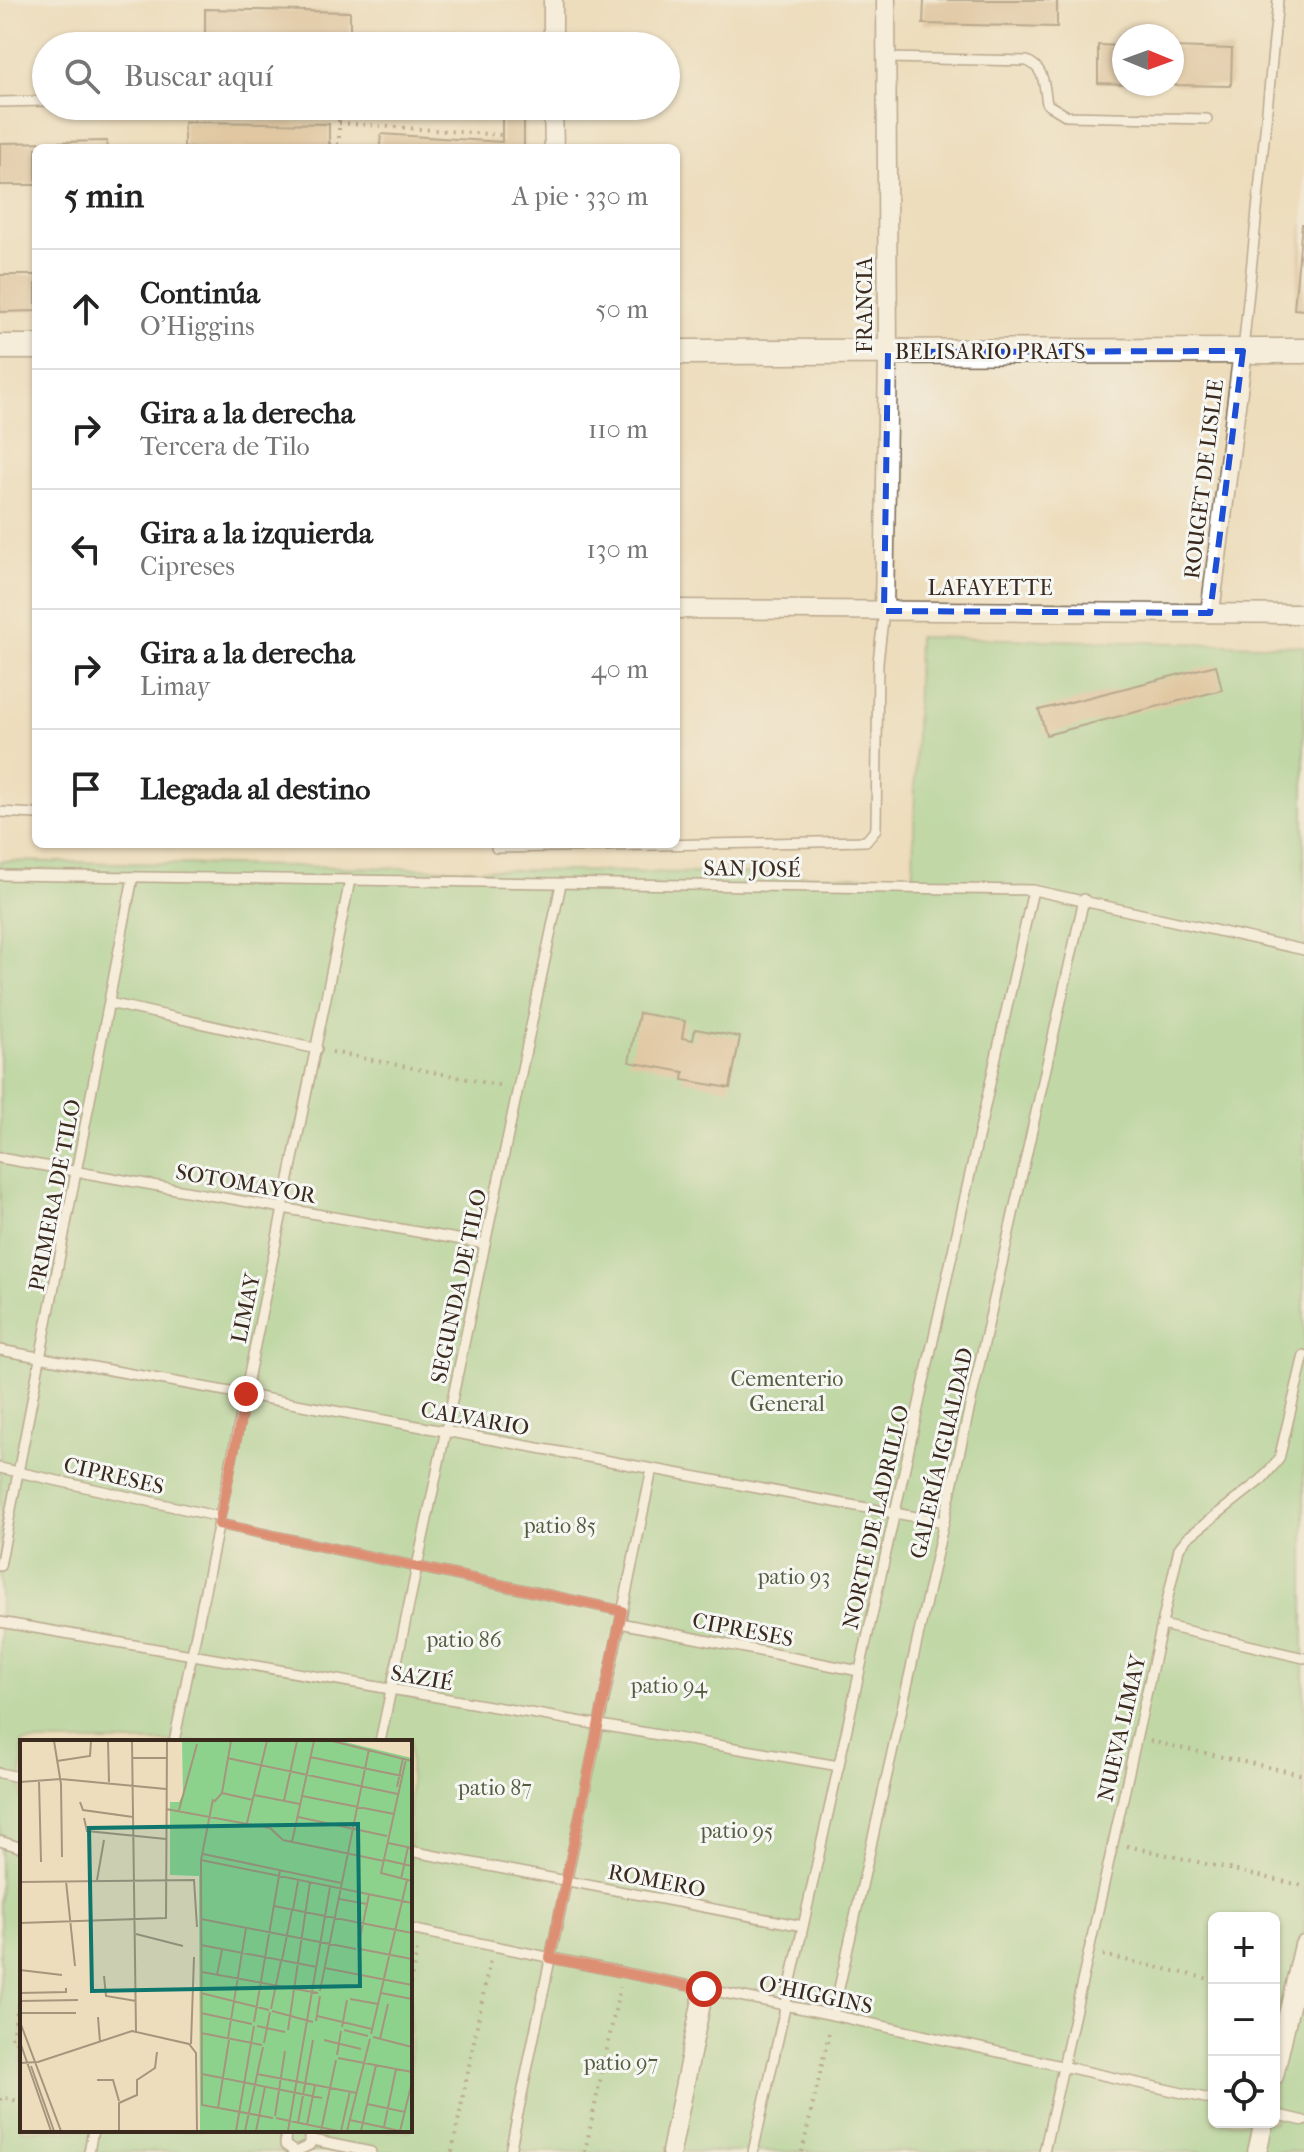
<!DOCTYPE html>
<html lang="es">
<meta charset="utf-8">
<style>
body{margin:0;font-family:"IM FELL French Canon",serif;background:#f6f6f6;color:#222}
.controls{position:absolute;right:24px;bottom:24px;display:grid;overflow:hidden;border-radius:12px;box-shadow:0 2px 6px #0004}
.controls button{width:72px;height:72px;display:grid;place-items:center;padding:0;border:0;border-bottom:2px solid #e0e0e0;background:#fff;color:#222;font:40px sans-serif}
.compass{position:absolute;left:1112px;top:24px;width:72px;height:72px;border-radius:50%;background:#fff;box-shadow:0 2px 6px #0004;rotate:91deg}
.stop{position:absolute;width:24px;height:24px;margin:-18px;border:6px solid #c8321e;border-radius:50%;background:#fff}
.stop.end{background:#c8321e;border-color:#fff;box-shadow:0 2px 8px #0008}
.list{margin:0;padding:0;list-style:none}
h2{display:flex;justify-content:space-between;align-items:center;height:104px;margin:0;padding:0 32px;font-size:34px}
h2 small{font-size:26px;font-weight:400;color:#767676}
.list li{display:grid;grid-template-columns:52px 1fr auto;gap:24px;align-items:center;box-sizing:border-box;height:120px;padding:0 32px;border-top:2px solid #e0e0e0}
.list b{display:block;font-size:30px;white-space:nowrap}
.list p{margin:0;font-size:26px;white-space:nowrap;color:#767676}
.list em{font-size:26px;font-style:normal;color:#767676}
.icon{flex:none;width:44px;height:44px;fill:none;stroke:currentColor;stroke-width:2;stroke-linecap:round;stroke-linejoin:round}
.map{position:relative;flex:none;width:1304px;height:2152px;overflow:hidden}
.search{position:absolute;background:#fff;box-shadow:0 2px 6px #0004;left:32px;top:32px;width:648px;height:88px;display:flex;align-items:center;gap:20px;box-sizing:border-box;padding:0 28px;border-radius:44px;color:#767676;font-size:30px}
.panel{position:absolute;background:#fff;box-shadow:0 2px 6px #0004;left:32px;top:144px;width:648px;height:704px;border-radius:12px}
.map>svg:first-child{display:block}
.green{fill:#8cd28d;stroke:#647e56;stroke-width:2;fill-rule:evenodd}
.building{fill:#d2af85}
.lines{fill:none;stroke-linecap:round;stroke-linejoin:round}
.lane-casing{stroke:#796955;stroke-width:12}
.street-casing{stroke:#796955;stroke-width:21}
.secondary-casing{stroke:#796955;stroke-width:27}
.path{stroke:#796955;stroke-width:4;stroke-dasharray:2 6;stroke-linecap:butt}
.lane{stroke:#fff;stroke-width:9}
.street{stroke:#fff;stroke-width:18}
.secondary{stroke:#fff;stroke-width:24}
.route{stroke:#c8321e;stroke-width:10}
.marked{fill:none;stroke:#1d4ed8;stroke-width:6;stroke-dasharray:16 10;stroke-linejoin:round}
.labels{text-anchor:middle;stroke-width:6;stroke-linejoin:round;paint-order:stroke}
.street-label{font-size:22px;fill:#3b2a1e;stroke:#f6f6f2}
.park-label{font-size:22px;fill:#535c3f;stroke:#f6f6f2}
.inset-road{fill:none;stroke:#a6957d;stroke-width:2}
.view{fill:#0f766e;fill-opacity:0.15;stroke:#0f766e;stroke-width:4}
.inset-edge{fill:none;stroke:#3b2a1e;stroke-width:4}
</style>
<div class="map">
<svg width="1304" height="2152" viewBox="0 0 1304 2152">
<rect width="100%" height="100%" fill="#f6f6f2"/>
<filter id="ink" filterUnits="userSpaceOnUse"><feTurbulence type="fractalNoise" baseFrequency=".0125" numOctaves="2"/><feDisplacementMap in="SourceGraphic" scale="16" xChannelSelector="R" yChannelSelector="G"/><feConvolveMatrix kernelMatrix="1 2 1 2 8 2 1 2 1" color-interpolation-filters="sRGB"/></filter>
<filter id="wash" filterUnits="userSpaceOnUse"><feTurbulence type="fractalNoise" baseFrequency=".006" numOctaves="4" result="noise"/><feDisplacementMap in="SourceGraphic" scale="32" xChannelSelector="R" yChannelSelector="G"/><feGaussianBlur stdDeviation="1.8" result="paint"/><feColorMatrix in="noise" values="0 0 0 0 0 0 0 0 0 0 0 0 0 0 0 0 0 1.4 0 .05"/><feComposite in="paint" operator="in"/></filter>
<g filter="url(#wash)">
<rect width="100%" height="100%" fill="#edddbc"/>
<path class="green" d="M918 637 1304 646V2152H0V861L913 877ZM22 1742H410V2130H22ZM1214 1918H1274V2122H1214Z"/>
<g id="blocks">
<g class="building">
<path d="M924 0H1057V27L923 24Z"/>
<path d="M205 9 350 12V46H205Z"/>
<path d="M1098 45 1124 46V84L1098 83Z"/>
<path d="M1172 47 1232 49 1231 86 1172 85Z"/>
<path d="M502 109H524V148H380L381 134 502 142Z"/>
<path d="M184 122 329 124V148H184Z"/>
<path d="M107 141V148H36V185H0V143Z"/>
<path d="M1302 224H1304V310L1294 309Z"/>
<path d="M0 275H36V311L0 312Z"/>
<path d="M1216 665 1222 690 1046 735 1039 710Z"/>
<path d="M639 1013 685 1021 682 1038 693 1040 695 1029 740 1037 730 1088 683 1080 684 1072 629 1062Z"/>
</g>
</g>
</g>
<g filter="url(#ink)">
<use href="#blocks" fill-opacity="0" stroke="#796955" stroke-width="2"/>
<g class="lines">
<defs>
<g id="lane">
<path d="M886 58 1027 61C1045 68 1044 86 1047 104L1067 116 1207 119"/>
<path d="M0 102 46 101"/>
<path d="M1243 351 1278 0"/>
<path d="M0 812 36 814"/>
<path d="M496 848 866 841 876 829 878 662 884 611"/>
<path d="M0 875 1033 890 1304 950"/>
<path d="M109 1003 317 1049"/>
<path d="M0 1158 485 1244"/>
<path d="M0 1350 944 1522"/>
<path d="M0 1468 220 1517"/>
<path d="M219 1524 622 1611"/>
<path d="M0 1566 133 877"/>
<path d="M0 1622 839 1766"/>
<path d="M620 1623 859 1671"/>
<path d="M1162 1625 1304 1658"/>
<path d="M174 1742 350 880"/>
<path d="M380 1742 561 884"/>
<path d="M0 1773 22 1778"/>
<path d="M0 1841 22 1848"/>
<path d="M410 1851 803 1926"/>
<path d="M410 1929 833 2015 1214 2100"/>
<path d="M833 2015 1084 899"/>
<path d="M1274 2114 1304 2121"/>
<path d="M286 2130 285 2145 295 2152 310 2145V2130"/>
<path d="M312 2140 371 2152"/>
<path d="M89 2152 93 2130"/>
<path d="M510 2152 652 1469"/>
<path d="M753 2152 1033 890"/>
<path d="M1044 2152 1179 1548 1187 1538 1262 1479 1279 1459 1304 1355"/>
</g>
<g id="street">
<path d="M553 0V46"/>
<path d="M553 106 554 148"/>
<path d="M676 609 1304 614"/>
<path d="M884 611 888 352 886 0"/>
<path d="M1210 613 1243 351"/>
<path d="M1274 2076 1304 1945"/>
<path d="M671 2152 704 1989"/>
<path d="M1257 2152 1264 2122"/>
</g>
<g id="secondary">
<path d="M0 347H36"/>
<path d="M676 352 1304 351"/>
</g>
</defs>
<use href="#lane" class="lane-casing"/>
<use href="#street" class="street-casing"/>
<use href="#secondary" class="secondary-casing"/>
<g class="path">
<path d="M339 123 501 135"/>
<path d="M329 144H339V106"/>
<path d="M332 1052 503 1086"/>
<path d="M1150 1741 1304 1775"/>
<path d="M1127 1846 1304 1886"/>
<path d="M1103 1955 1214 1980"/>
<path d="M410 1984 418 1946"/>
<path d="M22 1989 11 2040 22 2043"/>
<path d="M0 2100 1 2097 22 2102"/>
<path d="M452 2152 490 1960"/>
<path d="M585 2152 620 1987"/>
<path d="M802 2152 830 2029"/>
</g>
<use href="#lane" class="lane"/>
<use href="#street" class="street"/>
<use href="#secondary" class="secondary"/>
</g>
</g>
<g class="lines" filter="url(#ink)">
<path class="route" d="M246 1394 219 1524 622 1611 550 1958 704 1989"/>
</g>
<path d="M0 0H1304V2152H0ZM1243 351 1210 613 884 611 888 352Z" fill="#edddbc" fill-opacity=".55" fill-rule="evenodd"/>
<path class="marked" d="M1243 351 1210 613 884 611 888 352Z"/>
<g class="labels">
<g class="street-label">
<text transform="translate(864 305) rotate(-90)" y="8">FRANCIA</text>
<text x="990" y="359">BELISARIO PRATS</text>
<text transform="translate(1203 479) rotate(-83)" y="8">ROUGET DE LISLIE</text>
<text x="990" y="595">LAFAYETTE</text>
<text transform="translate(752 868) rotate(1)" y="8">SAN JOSÉ</text>
<text transform="translate(246 1183) rotate(10)" y="8">SOTOMAYOR</text>
<text transform="translate(54 1195) rotate(-79)" y="8">PRIMERA DE TILO</text>
<text transform="translate(458 1286) rotate(-78)" y="8">SEGUNDA DE TILO</text>
<text transform="translate(245 1308) rotate(-78)" y="8">LIMAY</text>
<text transform="translate(475 1418) rotate(10)" y="8">CALVARIO</text>
<text transform="translate(941 1453) rotate(-77)" y="8">GALERÍA IGUALDAD</text>
<text transform="translate(114 1475) rotate(13)" y="8">CIPRESES</text>
<text transform="translate(875 1517) rotate(-77)" y="8">NORTE DE LADRILLO</text>
<text transform="translate(743 1629) rotate(11)" y="8">CIPRESES</text>
<text transform="translate(422 1677) rotate(10)" y="8">SAZIÉ</text>
<text transform="translate(1121 1728) rotate(-77)" y="8">NUEVA LIMAY</text>
<text transform="translate(657 1880) rotate(11)" y="8">ROMERO</text>
<text transform="translate(816 1994) rotate(12)" y="8">O'HIGGINS</text>
</g>
<g class="park-label">
<text x="787" y="1386">Cementerio<tspan x="787" dy="25">General</tspan></text>
<text x="560" y="1533">patio 85</text>
<text x="794" y="1584">patio 93</text>
<text x="464" y="1647">patio 86</text>
<text x="669" y="1693">patio 94</text>
<text x="495" y="1795">patio 87</text>
<text x="737" y="1838">patio 95</text>
<text x="621" y="2070">patio 97</text>
</g>
</g>
<g transform="translate(20 1740)">
<rect width="392" height="392" fill="#edddbc"/>
<path d="M162 1H321L392 18V391H180L179 136 150 135V62H159L163 54Z" fill="#8cd28d"/>
<path class="inset-road" d="M34 1 41 44 42 117M88 1 89 42M112 1 116 291M312 1 392 21M290 17 382 36M112 18H147M207 18 378 54M386 19 361 133 392 141M37 21 70 16 71 1M19 40 21 122M0 42 41 39 146 49M377 47 383 18M202 53 233 60M234 55 280 64M282 56 374 74M193 59 181 120 182 365 253 378M264 61 277 1M60 62 63 70 113 77M194 62 202 53 211 1M146 69 250 88 263 100 364 121M159 70 177 4M278 77 367 96M64 78 67 91 146 99M227 83 247 1M272 102 294 1M368 103 392 108M183 114 321 143M181 120 392 163M365 120 392 126M381 139 388 107M77 140 84 100M46 141 55 226M0 142 174 140 177 187M319 159 347 164M254 166 392 193M273 170 278 141M181 179 336 209M0 183 146 178 147 1M116 194 163 206M181 205 297 227M338 207 349 155M340 209 392 219M262 220 272 170M305 228 392 245M0 230 42 235M182 232 298 253M197 235 202 210M84 236 86 256 116 261M364 238 387 140M300 251 349 9M0 253 46 252V248M181 253 249 270M361 253 392 259M330 259 358 264M0 261 58 260M251 269 261 221M252 271 293 282M0 273H56M181 273 232 284M297 276 352 289M78 277 80 302M296 281 300 256M0 282 41 391M234 282 260 130M237 286 265 292M322 287 327 260M268 290 290 142M324 290 348 296M181 293 242 305M351 294 367 226M353 297 392 307M208 298 226 188M360 299 368 264M304 300 341 309M0 302 31 391M244 303 250 272M171 304 174 217M317 315 321 291M318 318 392 332M0 323 18 322 112 291 169 304 176 313 177 391M11 326 34 391M182 334 302 358M237 334 337 353M77 340H93L99 361M347 364 385 372M198 368 209 300M255 376 265 311M256 378 318 391M330 380 380 391 392 342M278 383 293 300M287 385 295 345M364 387 376 329M99 391V363L117 355V340L135 328 137 312M216 391 234 286M225 391 243 307M236 391 245 347M268 391 310 147M301 391 316 320M321 391 330 351M327 391 350 299M341 391 356 325"/>
<path class="view" d="M338 84 340 246 72 251 69 88Z"/>
<rect width="392" height="392" class="inset-edge"/>
</g>
</svg>
<div class="controls">
<button>+</button>
<button>−</button>
<button><svg class="icon" aria-label="locate" viewBox="0 0 24 24"><circle cx="12" cy="12" r="6"/><path d="M12 2v4M12 18v4M2 12h4M18 12h4"/></svg></button>
</div>
<svg class="compass" viewBox="-18 -18 36 36"><path d="M0-13l5 13h-10z" fill="#e53935"/><path d="M0 13l5-13h-10z" fill="#767676"/></svg>
<div class="stop" style="left:704px;top:1989px"></div>
<div class="stop end" style="left:246px;top:1394px"></div>
<div class="search"><svg class="icon" aria-label="search" viewBox="0 0 24 24"><circle cx="10" cy="10" r="6"/><path d="M15 15l6 6"/></svg>Buscar aquí</div>
<section class="panel">
<h2>5 min<small>A pie · 330 m</small></h2>
<ul class="list">
<li><svg class="icon" aria-label="ahead" viewBox="0 0 24 24"><path d="M12 20V5M6 11l6-6 6 6"/></svg><div><b>Continúa</b><p>O'Higgins</p></div><em>50 m</em></li>
<li><svg class="icon" aria-label="right" viewBox="0 0 24 24"><path d="M7 20v-9h11M14 6l5 5-5 5"/></svg><div><b>Gira a la derecha</b><p>Tercera de Tilo</p></div><em>110 m</em></li>
<li><svg class="icon" aria-label="left" viewBox="0 0 24 24"><path d="M17 20v-9H6M10 6l-5 5 5 5"/></svg><div><b>Gira a la izquierda</b><p>Cipreses</p></div><em>130 m</em></li>
<li><svg class="icon" aria-label="right" viewBox="0 0 24 24"><path d="M7 20v-9h11M14 6l5 5-5 5"/></svg><div><b>Gira a la derecha</b><p>Limay</p></div><em>40 m</em></li>
<li><svg class="icon" aria-label="arrive" viewBox="0 0 24 24"><path d="M6 21V4h12l-3 4 3 4H6"/></svg><div><b>Llegada al destino</b></div></li>
</ul>
</section>
</div>
